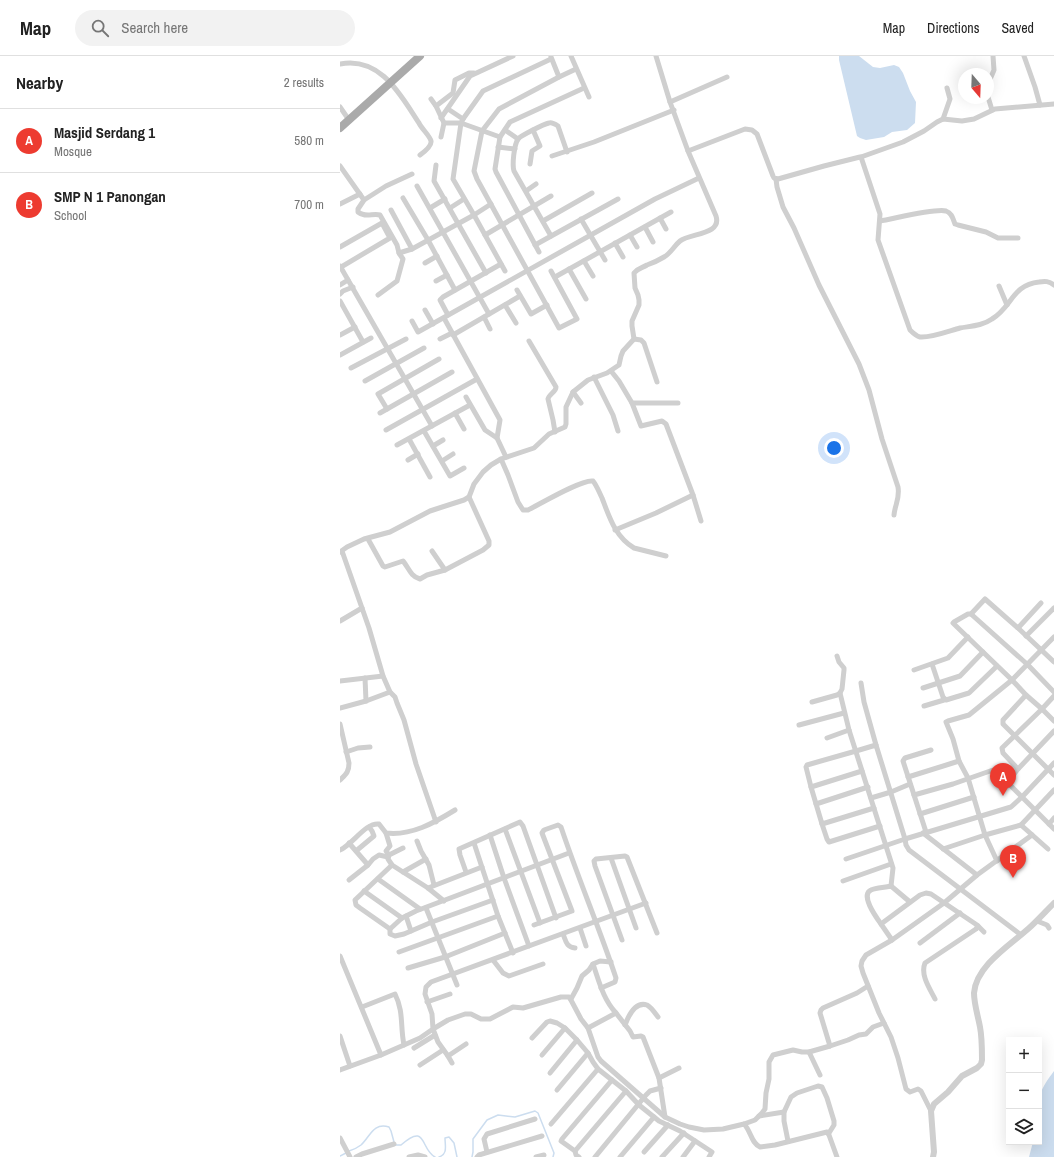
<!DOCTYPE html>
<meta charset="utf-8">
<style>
body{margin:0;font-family:"Archivo Narrow",sans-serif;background:#f2f2f2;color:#222}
.controls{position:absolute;right:12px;bottom:12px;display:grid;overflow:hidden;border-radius:0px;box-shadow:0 4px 16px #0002}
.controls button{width:36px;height:36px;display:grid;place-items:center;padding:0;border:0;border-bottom:1px solid #e0e0e0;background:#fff;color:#222;font:20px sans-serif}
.compass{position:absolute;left:618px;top:12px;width:36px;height:36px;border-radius:50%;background:#fff;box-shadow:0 4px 16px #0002;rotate:161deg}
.you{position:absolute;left:494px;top:392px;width:14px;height:14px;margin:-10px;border:3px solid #fff;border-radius:50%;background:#1a73e8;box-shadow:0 0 0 6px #1a73e833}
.badge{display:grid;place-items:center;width:26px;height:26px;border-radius:50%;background:#ed3b30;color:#fff;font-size:13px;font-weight:700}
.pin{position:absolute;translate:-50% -33px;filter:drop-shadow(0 1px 2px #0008)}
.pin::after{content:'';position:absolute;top:21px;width:14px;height:12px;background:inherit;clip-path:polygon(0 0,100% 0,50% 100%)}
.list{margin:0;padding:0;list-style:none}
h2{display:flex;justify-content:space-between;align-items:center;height:52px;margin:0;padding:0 16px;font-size:17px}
h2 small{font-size:13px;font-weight:400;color:#767676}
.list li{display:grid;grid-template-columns:26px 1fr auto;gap:12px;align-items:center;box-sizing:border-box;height:64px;padding:0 16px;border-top:1px solid #e0e0e0}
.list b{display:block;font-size:15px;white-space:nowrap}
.list p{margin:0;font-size:13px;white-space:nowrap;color:#767676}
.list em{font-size:13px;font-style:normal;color:#767676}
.icon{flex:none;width:22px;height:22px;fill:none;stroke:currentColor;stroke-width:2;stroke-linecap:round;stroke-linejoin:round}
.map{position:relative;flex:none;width:714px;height:1101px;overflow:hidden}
header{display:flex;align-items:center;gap:24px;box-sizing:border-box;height:56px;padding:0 20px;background:#fff;border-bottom:1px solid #e0e0e0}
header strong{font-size:19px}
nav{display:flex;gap:22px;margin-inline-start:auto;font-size:14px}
.search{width:280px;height:36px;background:#f2f2f2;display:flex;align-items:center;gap:10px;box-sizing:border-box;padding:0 14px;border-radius:22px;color:#767676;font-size:15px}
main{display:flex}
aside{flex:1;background:#fff}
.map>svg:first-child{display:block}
.water{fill:#ccddef}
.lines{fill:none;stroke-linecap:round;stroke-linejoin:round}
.stream{stroke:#ccddef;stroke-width:1.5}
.minor{stroke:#cfcfcf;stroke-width:5}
.tertiary{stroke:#cfcfcf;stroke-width:6}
.primary{stroke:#aaa;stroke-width:8}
</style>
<header>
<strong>Map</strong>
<div class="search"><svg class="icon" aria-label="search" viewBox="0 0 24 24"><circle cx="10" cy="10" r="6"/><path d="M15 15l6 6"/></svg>Search here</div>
<nav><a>Map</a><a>Directions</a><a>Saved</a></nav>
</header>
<main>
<aside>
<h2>Nearby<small>2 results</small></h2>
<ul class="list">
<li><span class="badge">A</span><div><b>Masjid Serdang 1</b><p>Mosque</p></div><em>580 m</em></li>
<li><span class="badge">B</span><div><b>SMP N 1 Panongan</b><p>School</p></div><em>700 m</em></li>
</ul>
</aside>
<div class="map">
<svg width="714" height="1101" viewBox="0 0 714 1101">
<rect width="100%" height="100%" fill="#fff"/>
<g class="water">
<path d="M499 0H519L533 11 540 12 554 9 559 11 563 17 570 35 576 46 575 67 567 74 552 76 544 81 526 84 520 82 517 80 499 4Z"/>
<path d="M714 1015V1101H689L693 1086H699C699 1072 697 1057 699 1044 700 1034 708 1023 714 1015Z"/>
</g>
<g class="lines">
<g class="stream">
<path d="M55 1089H61C87 1066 80 1093 95 1101"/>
<path d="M9 1095C13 1094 17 1092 21 1089 30 1081 33 1066 49 1071L51 1075 54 1086"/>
<path d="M0 1100 6 1097"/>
<path d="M99 1101C108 1098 105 1090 105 1082L109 1081 114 1087 117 1101"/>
<path d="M132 1101 133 1096V1083L147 1064 158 1059 175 1061 195 1055 198 1057 214 1097 213 1101"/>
</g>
<g class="minor">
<path d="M231 0 249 41"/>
<path d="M316 0 330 46 348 95 405 73 412 74 417 78 433 120 434 122 438 123 484 110 520 101H521L563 86 584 75 597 66 603 63 622 65 634 63 655 53 714 48"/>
<path d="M684 0 695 31 700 49"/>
<path d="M211 1 219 21"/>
<path d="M0 8C41 0 61 40 79 67 81 72 90 80 91 85 92 90 84 96 80 99"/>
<path d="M648 28 654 14 653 0"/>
<path d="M648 41 652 54"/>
<path d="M91 43 96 50 104 67 101 81"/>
<path d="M330 46 387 21"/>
<path d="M96 50 113 37 115 24 129 17H134"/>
<path d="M0 51 9 64"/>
<path d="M108 53 123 63"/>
<path d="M101 62 130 20 173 0"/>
<path d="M603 63 610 43 607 32"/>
<path d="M104 67H121L160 81"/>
<path d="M165 74 178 83"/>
<path d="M158 91 175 93"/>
<path d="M212 100 254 86 334 54"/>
<path d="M521 101 540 158 538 184 570 274C573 277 576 280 580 281 591 282 609 275 620 272 631 270 642 270 652 263 672 251 672 229 699 226 705 225 709 225 714 229"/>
<path d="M190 108 192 95 200 90 193 74"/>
<path d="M96 109 94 125 146 217"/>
<path d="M0 110 24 144 18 153V156C25 162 33 157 40 159L57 189 59 197 63 203 57 225 38 239"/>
<path d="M436 123 437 131 443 151 454 172 479 229 519 308 529 334 542 383 558 431C560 443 555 448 554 459"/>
<path d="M77 130 149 258"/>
<path d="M186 135 196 128"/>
<path d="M63 142 88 184 115 234"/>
<path d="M24 144 46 130 72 118"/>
<path d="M0 148 20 138"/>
<path d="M151 148 134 159 165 215"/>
<path d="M90 152 105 143"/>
<path d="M110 152 124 143"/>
<path d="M51 154 72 193"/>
<path d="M320 162 326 173"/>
<path d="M241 163 265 204"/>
<path d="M203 165 252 137"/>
<path d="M540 165C553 163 595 152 606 155 612 157 613 163 615 168L618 169 646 176 658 182H678"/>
<path d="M305 171 313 186"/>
<path d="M145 179 211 140"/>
<path d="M290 179 297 191"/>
<path d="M211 180 174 115C172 109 174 89 178 83 180 80 204 68 209 67 212 66 215 68 218 70L227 96"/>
<path d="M275 187 283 201"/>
<path d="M195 189 278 143"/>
<path d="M0 191 42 167 50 182 1 211"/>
<path d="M199 196 156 116 155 113 160 81 170 66 244 32"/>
<path d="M59 197 72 193 134 159 113 123 121 67 123 63 143 35 211 3"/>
<path d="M244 205 253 220"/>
<path d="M85 207 97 200"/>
<path d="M0 210 92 370"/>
<path d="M229 213 246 243"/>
<path d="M211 215 237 263 219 272 137 123 134 115 142 75 159 53 219 21 236 13"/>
<path d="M215 221 331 156"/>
<path d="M96 225 107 219"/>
<path d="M0 229 8 224"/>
<path d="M659 230 667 249"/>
<path d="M177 234 191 258 207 249"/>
<path d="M0 238 3 235 13 231"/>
<path d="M0 245 23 286"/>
<path d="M165 249 176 267"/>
<path d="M85 254 93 268"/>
<path d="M108 259 100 244 103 241 161 208"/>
<path d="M144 261 150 273"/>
<path d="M104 262 160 364 157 382"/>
<path d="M72 265 78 276 315 143 359 122"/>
<path d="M0 279 15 271"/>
<path d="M113 279 180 240"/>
<path d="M100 283 112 277"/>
<path d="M294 283 301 284 304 287 317 326"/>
<path d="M189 285 216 331C216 336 209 338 208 343L213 364 215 376"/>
<path d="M0 299 31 282"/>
<path d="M11 312 66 283"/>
<path d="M271 315 279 325 292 347H338"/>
<path d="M254 321 273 359 278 375"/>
<path d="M25 325 84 292"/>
<path d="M233 336 241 347"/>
<path d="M126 341 145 374 157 382 166 401"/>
<path d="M292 347 301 370 322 365 326 368 353 439 361 465"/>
<path d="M47 353 38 338 99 303"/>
<path d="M40 357 112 316"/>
<path d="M115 357 124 373"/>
<path d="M46 374 137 323"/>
<path d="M84 375 110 420 124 412"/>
<path d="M69 383 90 421"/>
<path d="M57 389 130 349"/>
<path d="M93 390 103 384"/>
<path d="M161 403 168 419 178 446 183 454H188C200 448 242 423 253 425 257 430 259 436 262 442 269 460 275 481 294 492L326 500"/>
<path d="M68 404 78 398"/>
<path d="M102 405 113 398"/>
<path d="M275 474 316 457 353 439"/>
<path d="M28 483 43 510 45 511 63 505C69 512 70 520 80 523L87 519 105 514"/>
<path d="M2 495 29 572 43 620 50 636 55 641 57 647 64 664 76 708 96 766"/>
<path d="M92 495 105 514 143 494 149 489V485L129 441"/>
<path d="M0 496 7 491 24 483 50 476 90 455 124 444 129 441 134 428 143 416 151 409 161 403 194 392 209 378 225 371 226 368V351L233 336 248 324 267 317 279 309 281 300 283 295 294 283 292 270V265L299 249V244L298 239 295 232 294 217C298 212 302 212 307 209 313 207 319 204 324 201 331 197 334 190 340 185 350 177 382 179 376 160L348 95"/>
<path d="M631 558 688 609 714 636"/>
<path d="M0 565 22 552"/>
<path d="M678 572 701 547"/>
<path d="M686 580 714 552"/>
<path d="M497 600 499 606 504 612V614L502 633 500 637"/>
<path d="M592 608 603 641 606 644 629 637 657 610"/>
<path d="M574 614 608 602 628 581"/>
<path d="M25 622 26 645"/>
<path d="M0 625 43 620"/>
<path d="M521 627 524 646 536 689"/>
<path d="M583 632 620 620 643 596"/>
<path d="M686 639 663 664V668L714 719"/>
<path d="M714 640 702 653 714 665"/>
<path d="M472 646 497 639 500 637 509 674 553 812 551 830"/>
<path d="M584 650 604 644"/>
<path d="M0 652 26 645 50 636"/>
<path d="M0 668 9 707C9 716 6 718 0 724"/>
<path d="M459 669 504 657"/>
<path d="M487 682 509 674"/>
<path d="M6 696 18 692 30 691"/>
<path d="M678 713 663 697 662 692 702 653 686 639 672 624 616 570 613 567 614 566 628 558H631L645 543 678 572 714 606"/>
<path d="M568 721 619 705"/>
<path d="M667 727 678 713 714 675"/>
<path d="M471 731 522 715"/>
<path d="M574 739 613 728 653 714 656 715 714 773"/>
<path d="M531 742 551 736 570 728"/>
<path d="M476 748 528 731"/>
<path d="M534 752 482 768 471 731 466 711 467 709 516 695 536 689 565 783 566 789 569 794 681 879"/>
<path d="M580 758 634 741"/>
<path d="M482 768 487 783 489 786 540 770"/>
<path d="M709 768 714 762"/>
<path d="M681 769 708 793"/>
<path d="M165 773 200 867"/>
<path d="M586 776 563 705 565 702 591 694"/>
<path d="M46 777 50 790 46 795 49 799"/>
<path d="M583 777 637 819"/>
<path d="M150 779 164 822 189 890"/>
<path d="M77 785 81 795 89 809 94 829"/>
<path d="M134 787 158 860 173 897"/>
<path d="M63 792 49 799 48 803 52 809 88 832 104 845"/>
<path d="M603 793 645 779 681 769 714 734"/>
<path d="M0 794C12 789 26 766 39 768L46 777C71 780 94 767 115 754"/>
<path d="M16 795 34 780 32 775 29 771"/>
<path d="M271 802 296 872"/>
<path d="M506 803 565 783 671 751 682 741 714 707"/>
<path d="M657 805 645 779 628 722 619 705 613 683 606 666 608 665 629 659 672 624 714 581"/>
<path d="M28 809 33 803 39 799 48 801"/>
<path d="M63 816 86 803"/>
<path d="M126 816 120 799 119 793 180 766 183 770 216 862"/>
<path d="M38 823 80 853"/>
<path d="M9 824 28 809 9 787"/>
<path d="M503 825 551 808"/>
<path d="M88 832 142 811"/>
<path d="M24 835 62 862"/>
<path d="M153 844 92 866 64 878 55 880 50 878V873L62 862 76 855 229 797"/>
<path d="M86 852 117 929"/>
<path d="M66 860 71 875"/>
<path d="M697 865 707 869 709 872"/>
<path d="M541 868C536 861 520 839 531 834 537 831 544 832 551 830L570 846"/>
<path d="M194 869 232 855 202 777 204 774 218 769 221 771C238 822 259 871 276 922L275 926 261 932"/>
<path d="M638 870 644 876"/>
<path d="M240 872 246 890"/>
<path d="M50 873 20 852 16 849 15 844 52 809"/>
<path d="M223 878C226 885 226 891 235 892"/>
<path d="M282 884 255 810 254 805 256 803 285 800 287 801 317 877"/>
<path d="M552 884 541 868 580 839 586 837 591 838 637 869 638 870 636 873 585 907C580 919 590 933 595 943"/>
<path d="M580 887 620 857"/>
<path d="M59 896 158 860"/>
<path d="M0 900 41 999 0 1014"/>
<path d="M153 904 163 917 169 920 203 908"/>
<path d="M68 912 105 901 165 877"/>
<path d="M231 943 237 932 242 920 249 914 253 908 260 905 271 906"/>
<path d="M87 946 110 938"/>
<path d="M22 951 55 938C64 956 60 970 64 989"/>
<path d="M276 957 290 975 293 981 301 980 303 981 319 1022 325 1061"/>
<path d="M285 969C288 961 295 945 307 949 311 951 315 957 318 961"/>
<path d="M248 972 276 957C263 943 259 925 253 908"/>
<path d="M0 980 10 1010"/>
<path d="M192 982 207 966 210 965 217 967 225 972 237 984 248 997 253 1006 258 1013 286 1035 299 1049 319 1065 340 1075 372 1096 369 1101"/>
<path d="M126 988 108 1000 98 986 93 973 108 964 125 958H131L141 963H150L173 951 183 952 221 941H229L232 946 241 963 248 972 258 1001 261 1005 325 1061 340 1068 349 1071 364 1074 383 1073 404 1068C411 1075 411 1087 420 1091L435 1089 487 1076 489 1079 497 1101"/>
<path d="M490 990 480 957 481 954 483 952 517 937 528 930"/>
<path d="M74 992 95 979"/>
<path d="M469 996 480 1019"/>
<path d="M41 999 80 982 93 973 92 958 85 938 86 931 91 926 306 847"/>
<path d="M202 999 225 972"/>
<path d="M108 1000 112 1007"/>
<path d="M80 1009 103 994"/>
<path d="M210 1017 237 984"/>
<path d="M319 1022 339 1012"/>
<path d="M272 1024 222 1083 221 1085 235 1095 286 1035"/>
<path d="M217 1034 248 997"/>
<path d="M591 1055 581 1035 578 1033 570 1036 566 1033 558 1002 551 981 539 957 523 917 521 910 522 905 526 899 552 884 604 847 637 819 692 779"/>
<path d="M444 1056 451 1041 457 1037 478 1030 482 1031 487 1042 494 1065V1069L489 1077"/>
<path d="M419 1060 444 1056V1065L448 1085"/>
<path d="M211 1068 258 1013"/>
<path d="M404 1068 415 1064 422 1057 425 1053 426 1037 429 1023V1006L433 999 453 994 462 996H469L490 990 508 984 519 979 526 978 533 971 544 967"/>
<path d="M0 1082 10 1101"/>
<path d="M235 1095 236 1099 239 1101"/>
<path d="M147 1096 144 1083 147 1078 195 1063"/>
<path d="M304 1096 328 1069"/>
<path d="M16 1101 22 1098 54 1088"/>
<path d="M69 1101 78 1099 85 1101"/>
<path d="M137 1101 139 1099 202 1080"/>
<path d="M196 1101 204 1099"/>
<path d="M255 1101 306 1039 310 1035 321 1032"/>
<path d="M280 1101 314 1061"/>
<path d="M322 1101 344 1077"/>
<path d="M343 1101 355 1085"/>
</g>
<path class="tertiary" d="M593 1101 594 1096 591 1055 594 1048 608 1036 622 1020 637 1012 641 1008 642 1004C642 993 642 981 640 971 638 960 634 948 634 937 636 910 670 889 688 873 697 865 705 856 714 847"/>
<path class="primary" d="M0 72 80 0"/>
</g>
</svg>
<div class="controls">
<button>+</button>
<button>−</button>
<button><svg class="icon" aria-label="layers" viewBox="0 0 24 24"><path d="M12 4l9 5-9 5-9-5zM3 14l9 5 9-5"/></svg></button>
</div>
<svg class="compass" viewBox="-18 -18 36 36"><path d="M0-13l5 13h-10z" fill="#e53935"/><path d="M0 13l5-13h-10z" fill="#767676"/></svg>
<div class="you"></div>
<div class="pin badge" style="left:663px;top:740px">A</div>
<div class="pin badge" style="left:673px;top:822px">B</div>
</div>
</main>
